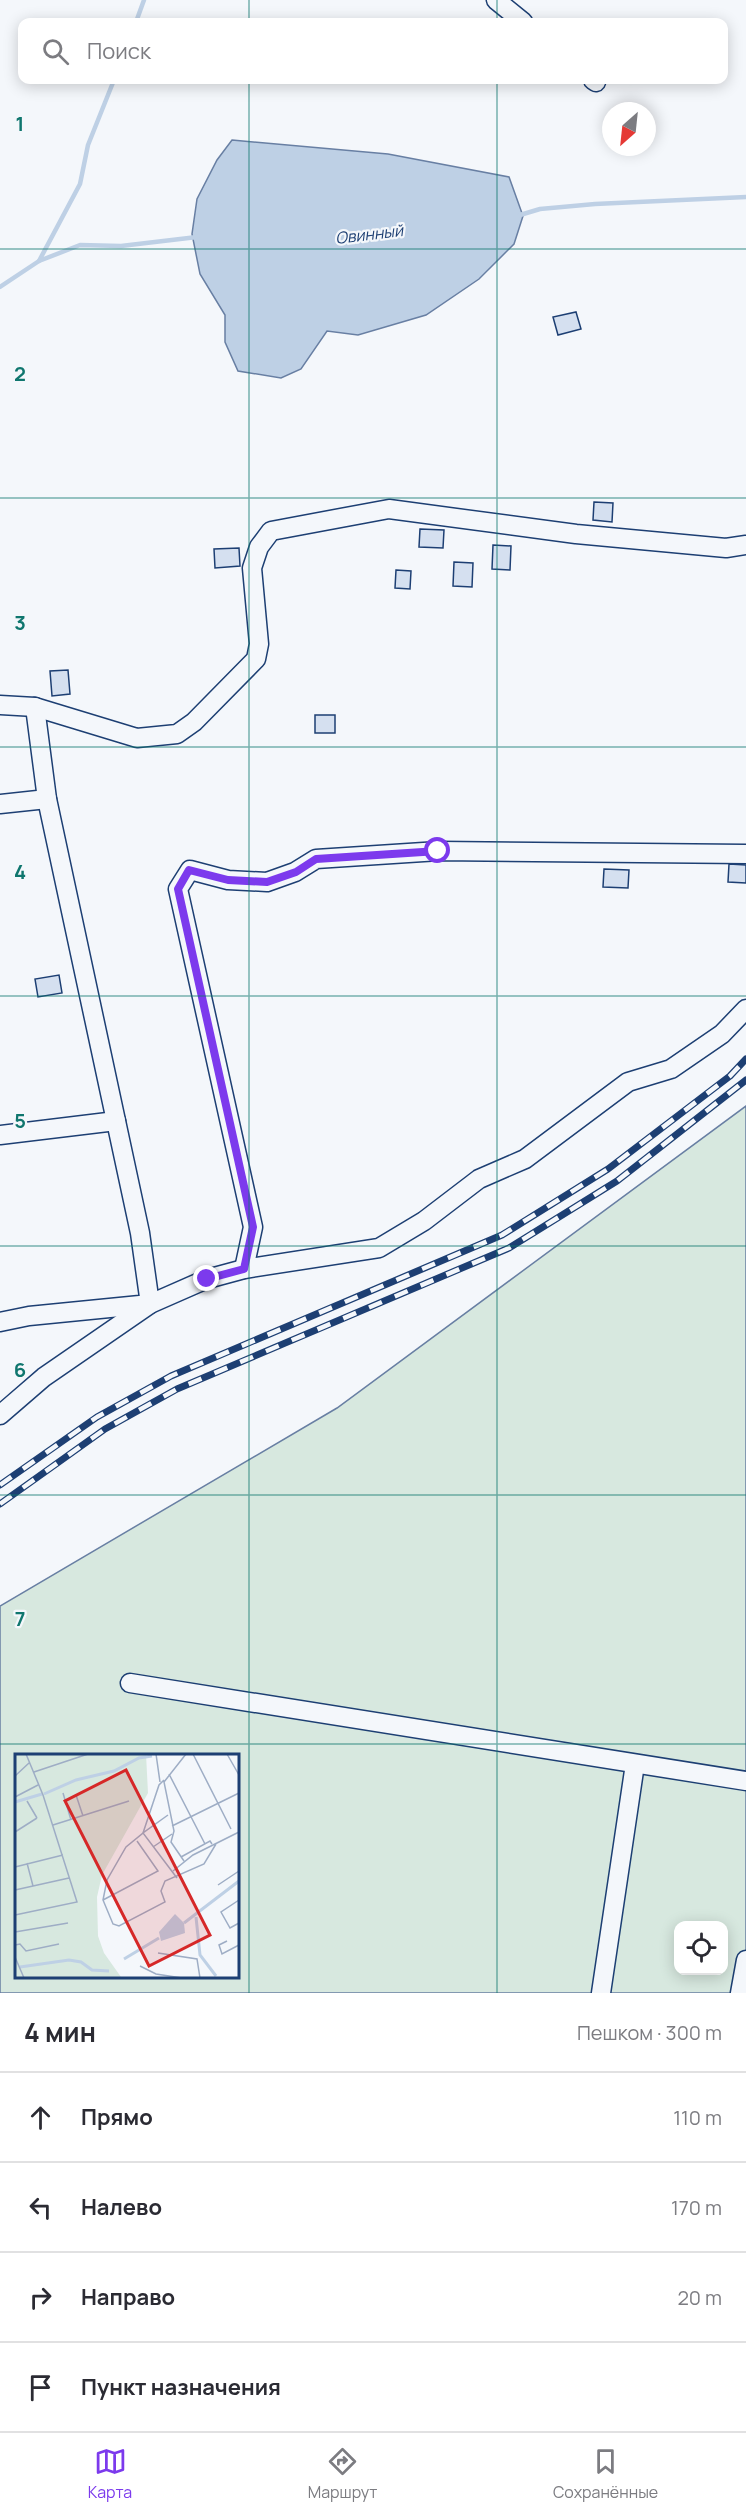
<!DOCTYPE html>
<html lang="ru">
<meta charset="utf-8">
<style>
body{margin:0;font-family:Manrope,sans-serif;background:#f7f7f7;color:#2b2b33}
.controls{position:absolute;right:18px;bottom:18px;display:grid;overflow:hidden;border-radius:12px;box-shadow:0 3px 15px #0003}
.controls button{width:54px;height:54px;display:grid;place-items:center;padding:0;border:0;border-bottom:2px solid #e1e1e2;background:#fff;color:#2b2b33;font:30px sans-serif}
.compass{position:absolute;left:602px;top:102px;width:54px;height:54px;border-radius:50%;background:#fff;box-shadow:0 3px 15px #0003;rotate:207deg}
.stop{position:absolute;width:18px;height:18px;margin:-14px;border:4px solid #7c3aed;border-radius:50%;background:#fff}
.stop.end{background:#7c3aed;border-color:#fff;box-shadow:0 2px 6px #0008}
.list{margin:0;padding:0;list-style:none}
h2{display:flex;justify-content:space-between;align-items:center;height:78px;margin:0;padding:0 24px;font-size:26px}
h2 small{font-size:20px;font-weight:400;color:#7c7c81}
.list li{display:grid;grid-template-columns:39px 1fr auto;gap:18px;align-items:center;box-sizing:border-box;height:90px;padding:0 24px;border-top:2px solid #e1e1e2}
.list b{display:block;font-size:22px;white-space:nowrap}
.list em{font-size:20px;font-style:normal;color:#7c7c81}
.icon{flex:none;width:33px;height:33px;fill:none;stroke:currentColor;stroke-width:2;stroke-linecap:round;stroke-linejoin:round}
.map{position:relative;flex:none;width:746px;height:1993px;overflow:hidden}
.search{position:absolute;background:#fff;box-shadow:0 3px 15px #0003;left:18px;right:18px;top:18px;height:66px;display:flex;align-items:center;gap:15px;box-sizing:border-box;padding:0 21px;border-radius:12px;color:#7c7c81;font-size:22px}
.sheet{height:438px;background:#fff}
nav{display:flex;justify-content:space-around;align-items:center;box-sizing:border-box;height:84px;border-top:2px solid #e1e1e2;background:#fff;font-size:16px;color:#7c7c81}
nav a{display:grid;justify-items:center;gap:3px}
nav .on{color:#7c3aed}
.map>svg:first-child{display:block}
.green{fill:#d7e8df;stroke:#687fa3;stroke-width:1.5;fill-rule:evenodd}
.water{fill:#bed0e5;stroke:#687fa3;stroke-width:1.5}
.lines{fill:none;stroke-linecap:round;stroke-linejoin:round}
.stream{stroke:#bed0e5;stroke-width:4.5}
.building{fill:#d5e0f0;stroke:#1d3f73;stroke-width:1.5}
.minor-casing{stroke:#1d3f73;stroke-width:21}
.minor{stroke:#f4f7fb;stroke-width:18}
.rail-casing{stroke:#1d3f73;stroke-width:7}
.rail{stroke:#f4f7fb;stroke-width:4.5;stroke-dasharray:14;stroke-linecap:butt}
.route{stroke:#7c3aed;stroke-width:8}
.grid{fill:none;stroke:#0f766e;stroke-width:1.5;stroke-opacity:0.55}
.labels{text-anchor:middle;stroke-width:4.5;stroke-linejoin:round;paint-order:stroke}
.water-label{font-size:16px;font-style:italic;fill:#1d3f73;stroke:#f4f7fb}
.inset-river{fill:none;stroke:#bed0e5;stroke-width:3}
.inset-road{fill:none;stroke:#9eadc5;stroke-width:1.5}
.view{fill:#d62828;fill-opacity:0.15;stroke:#d62828;stroke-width:3}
.inset-edge{fill:none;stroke:#1d3f73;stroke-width:3}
.grid-label{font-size:20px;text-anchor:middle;font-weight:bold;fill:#0f766e;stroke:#f4f7fb;stroke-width:4.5;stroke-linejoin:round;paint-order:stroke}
</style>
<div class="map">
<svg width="746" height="1993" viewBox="0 0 746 1993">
<rect width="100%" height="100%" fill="#f4f7fb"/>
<path class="green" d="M746 1106V1993H0V1606L337 1408ZM16 1756H237V1976H16ZM678 1926H724V1970H678Z"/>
<path class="water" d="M232 140 388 154 509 177 523 216 514 244 479 279 426 315 358 335 327 331 301 369 281 378 238 371 225 342V315L200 274 192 234 197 199 217 160Z"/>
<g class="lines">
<g class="stream">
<path d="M136 22 144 0"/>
<path d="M520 215 540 209 595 204 746 197"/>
<path d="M39 261 80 184 88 145 114 80"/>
<path d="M0 287 39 261 80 245 121 246 197 237"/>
</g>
</g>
<g class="building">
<path d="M576 312 581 329 558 335 553 317Z"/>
<path d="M594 502 613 503 612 522 593 520Z"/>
<path d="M420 529 444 530 443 548 419 547Z"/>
<path d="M493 545 511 546 510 570 492 569Z"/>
<path d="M239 548 240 566 215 568 214 549Z"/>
<path d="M454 562 473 563 472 587 453 586Z"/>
<path d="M396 570 411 571 410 589 395 588Z"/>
<path d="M68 670 70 694 52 696 50 671Z"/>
<rect x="315" y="715" width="20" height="18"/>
<path d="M729 864 746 865V883L728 882Z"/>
<path d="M604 869 629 870 628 888 603 887Z"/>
<path d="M59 975 62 993 38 997 35 979Z"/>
</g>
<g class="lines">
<defs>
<g id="minor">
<path d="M496 0 523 22"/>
<path d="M593 80 596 82"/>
<path d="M0 705 35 707 137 738 177 734 194 722 256 659 259 644 252 568 259 547 271 531 389 509 576 534 726 548 746 545"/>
<path d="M0 804 47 799"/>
<path d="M0 1135 116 1121"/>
<path d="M244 1269 253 1227 178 889 190 870 228 880 267 882 295 872 316 859 439 851 746 854"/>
<path d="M0 1322 29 1316 150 1304 140 1233 47 799 35 707"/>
<path d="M0 1415 44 1377 150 1304 207 1279 244 1269 379 1248 424 1221 479 1179 525 1159 628 1082 671 1069 722 1034 746 1009"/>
<path d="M130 1683 746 1781"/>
<path d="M601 1993 635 1764"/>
<path d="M740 1993 746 1960"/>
</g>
</defs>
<use href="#minor" class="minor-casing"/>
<use href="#minor" class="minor"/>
<defs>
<g id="rail">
<path d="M0 1485 97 1417 171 1376 502 1235 608 1169 730 1076 746 1059"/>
<path d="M0 1504 105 1429 177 1389 509 1248 617 1181 746 1080"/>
</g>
</defs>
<use href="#rail" class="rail-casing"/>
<use href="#rail" class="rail"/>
</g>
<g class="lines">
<path class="route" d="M207 1279 244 1269 253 1227 178 889 189 870 228 880 267 882 296 872 316 859 438 851"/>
</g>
<path class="grid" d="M249 0V22M497 0V22M249 80V1993M497 80V1993M0 249H746M0 498H746M0 747H746M0 996H746M0 1246H746M0 1495H746M0 1744H746"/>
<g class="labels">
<g class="water-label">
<text transform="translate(369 234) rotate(-7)" y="6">Овинный</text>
</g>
</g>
<g transform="translate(15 1754)">
<rect width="224" height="224" fill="#f4f7fb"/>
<path d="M0 0H131L133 39 87 121 82 143 83 182 89 199 106 223H0Z" fill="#d7e8df"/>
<path d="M160 160 169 169 170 179 146 187 144 178Z" fill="#bed0e5"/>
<path class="inset-river" d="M29 40 61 26 99 17 124 4 137 2M0 48 27 40M181 163 185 201 201 222M169 169 224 127M109 205 144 184M5 213 54 206 66 208 77 216 94 217"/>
<path class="inset-road" d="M141 0 145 28M178 0 216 75M212 0 224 21M19 18 73 0M154 20 190 90M0 22 14 9M149 26 144 31 128 79 111 93 92 126 88 146 98 170 104 172 150 148 146 137 150 127 189 110 201 90M48 39 56 66M61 41 68 62M0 43 23 31M12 47 22 64M153 61 128 79 162 124M38 71 114 47M157 72 224 39M0 78 22 64M138 93 157 80M166 103 195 87 197 90M169 107 156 88 159 77 149 28 171 0M12 109 18 132M0 113 48 101M158 117 178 101 224 78M203 131 224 117M0 136 54 124M88 146 143 117 122 87M224 146 206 158 215 174 224 169M0 161 62 148 28 41 11 0M0 178 53 169M212 187 204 191 207 200 224 191M0 191 5 190 11 197 44 190M143 199 182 205 185 224M0 203 9 224M125 212 141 220 167 224"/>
<path class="view" d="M111 16 195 181 134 212 50 47Z"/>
<rect width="224" height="224" class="inset-edge"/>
</g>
<g class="grid-label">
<text x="20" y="131">1</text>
<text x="20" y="381">2</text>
<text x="20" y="630">3</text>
<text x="20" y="879">4</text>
<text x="20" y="1128">5</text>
<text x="20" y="1377">6</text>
<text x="20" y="1626">7</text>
</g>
</svg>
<div class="controls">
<button><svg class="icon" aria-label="locate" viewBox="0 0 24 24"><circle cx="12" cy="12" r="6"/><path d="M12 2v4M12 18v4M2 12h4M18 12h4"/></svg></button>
</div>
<svg class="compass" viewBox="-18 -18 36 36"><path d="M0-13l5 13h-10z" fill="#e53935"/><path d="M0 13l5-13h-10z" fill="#7c7c81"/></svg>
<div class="stop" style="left:438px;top:851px"></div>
<div class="stop end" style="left:207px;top:1279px"></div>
<div class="search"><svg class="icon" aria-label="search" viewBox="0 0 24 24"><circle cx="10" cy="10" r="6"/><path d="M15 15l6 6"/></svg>Поиск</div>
</div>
<section class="sheet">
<h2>4 мин<small>Пешком · 300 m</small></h2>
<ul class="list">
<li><svg class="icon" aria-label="ahead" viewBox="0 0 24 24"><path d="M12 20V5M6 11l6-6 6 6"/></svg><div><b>Прямо</b></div><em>110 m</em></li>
<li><svg class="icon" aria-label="left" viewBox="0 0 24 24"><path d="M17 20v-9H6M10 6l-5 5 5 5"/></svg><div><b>Налево</b></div><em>170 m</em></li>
<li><svg class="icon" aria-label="right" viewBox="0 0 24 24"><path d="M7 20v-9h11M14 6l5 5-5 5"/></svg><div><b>Направо</b></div><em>20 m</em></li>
<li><svg class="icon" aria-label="arrive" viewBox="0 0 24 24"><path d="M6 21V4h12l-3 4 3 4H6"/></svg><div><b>Пункт назначения</b></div></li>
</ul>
</section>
<nav>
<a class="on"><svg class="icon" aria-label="map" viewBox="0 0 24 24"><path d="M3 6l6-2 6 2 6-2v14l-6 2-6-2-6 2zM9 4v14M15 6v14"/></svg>Карта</a>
<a><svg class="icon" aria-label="directions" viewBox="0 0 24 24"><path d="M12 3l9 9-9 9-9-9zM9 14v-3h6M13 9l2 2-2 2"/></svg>Маршрут</a>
<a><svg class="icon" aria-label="saved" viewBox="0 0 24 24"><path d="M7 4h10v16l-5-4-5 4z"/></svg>Сохранённые</a>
</nav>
